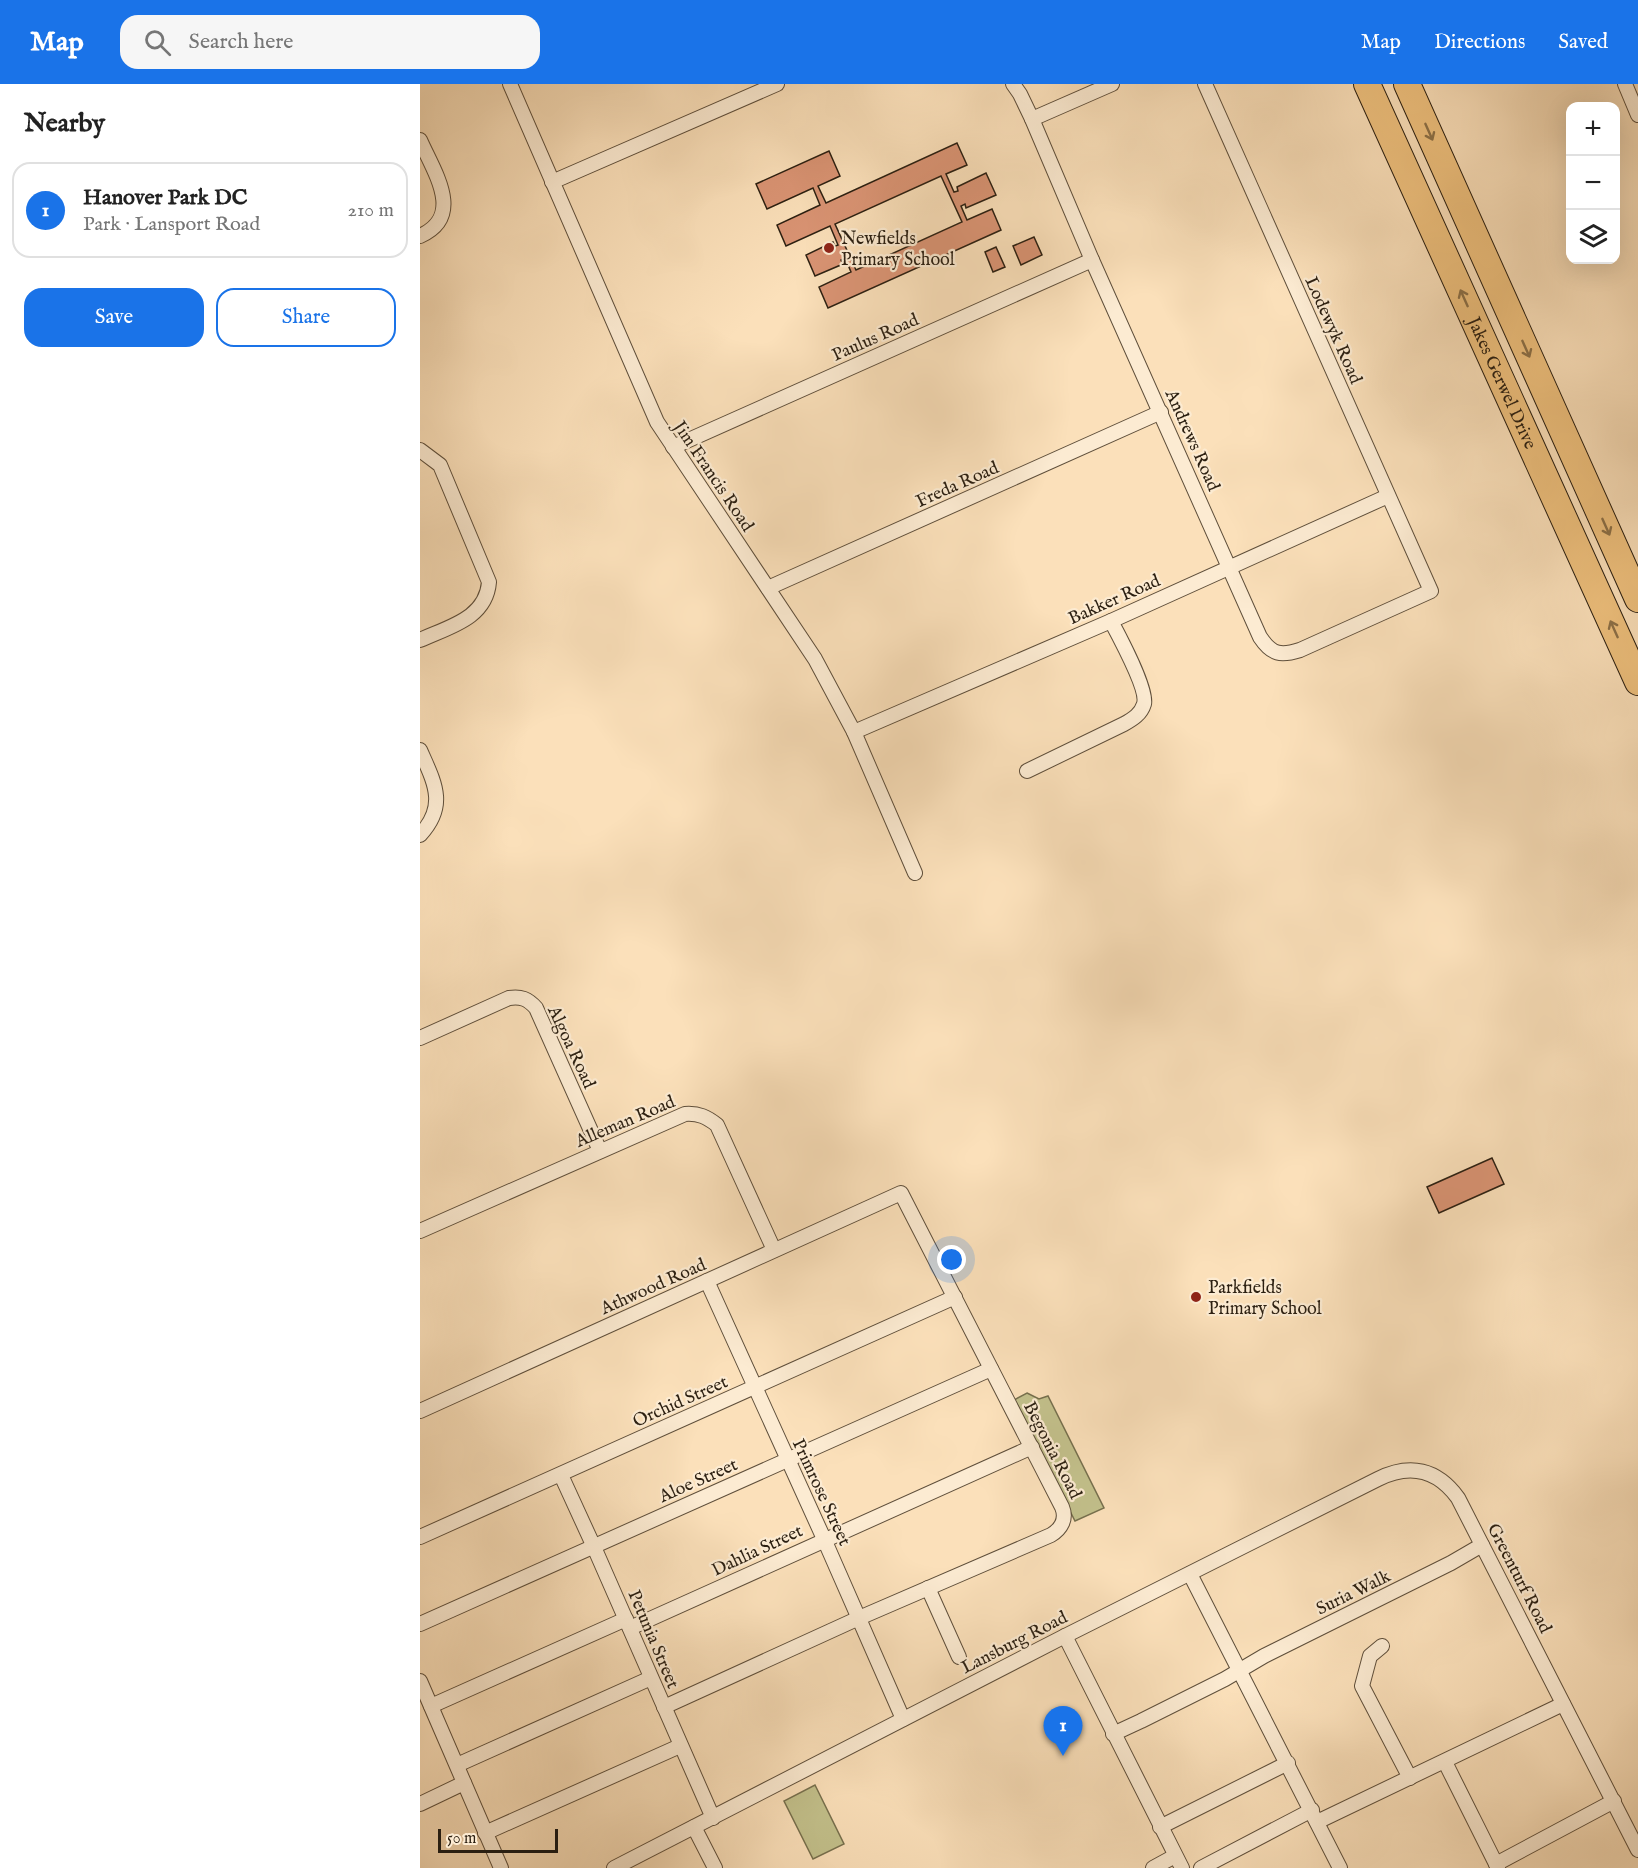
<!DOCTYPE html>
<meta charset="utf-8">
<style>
body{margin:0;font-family:"IM FELL English",serif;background:#f6f6f6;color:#222}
.controls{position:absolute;right:18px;top:18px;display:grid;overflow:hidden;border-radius:12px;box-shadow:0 6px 24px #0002}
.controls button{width:54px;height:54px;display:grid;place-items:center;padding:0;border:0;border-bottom:2px solid #e0e0e0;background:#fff;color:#222;font:30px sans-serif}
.scale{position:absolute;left:18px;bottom:15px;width:120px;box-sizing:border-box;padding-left:6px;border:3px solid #2b1f11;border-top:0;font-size:16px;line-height:21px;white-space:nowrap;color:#2b1f11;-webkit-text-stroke:4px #fcebd2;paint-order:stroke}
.you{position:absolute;left:532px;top:1176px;width:21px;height:21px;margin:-15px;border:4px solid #fff;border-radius:50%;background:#1a73e8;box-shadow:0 0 0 9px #1a73e833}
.badge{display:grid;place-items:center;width:39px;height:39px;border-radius:50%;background:#1a73e8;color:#fff;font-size:20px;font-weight:700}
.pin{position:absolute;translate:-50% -50px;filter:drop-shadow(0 2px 3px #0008)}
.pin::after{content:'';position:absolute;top:32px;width:21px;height:18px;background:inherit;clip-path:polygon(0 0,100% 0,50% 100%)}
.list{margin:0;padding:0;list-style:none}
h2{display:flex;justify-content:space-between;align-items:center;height:78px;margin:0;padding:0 24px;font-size:26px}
h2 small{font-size:20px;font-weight:400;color:#767676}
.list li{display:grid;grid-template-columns:39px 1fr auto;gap:18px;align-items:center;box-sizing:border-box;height:96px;margin:0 12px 12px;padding:0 12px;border:2px solid #e0e0e0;border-radius:18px}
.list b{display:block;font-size:22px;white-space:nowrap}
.list p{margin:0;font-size:20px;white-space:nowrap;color:#767676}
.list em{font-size:20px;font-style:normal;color:#767676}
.actions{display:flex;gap:12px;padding:18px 24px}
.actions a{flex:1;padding:14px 0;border:2px solid #1a73e8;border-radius:18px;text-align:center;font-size:21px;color:#1a73e8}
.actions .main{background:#1a73e8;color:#fff}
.icon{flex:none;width:33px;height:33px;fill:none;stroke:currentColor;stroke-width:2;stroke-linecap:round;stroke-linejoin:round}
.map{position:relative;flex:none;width:1218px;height:1784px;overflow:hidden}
header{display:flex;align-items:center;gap:36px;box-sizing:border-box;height:84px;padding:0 30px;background:#1a73e8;color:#fff}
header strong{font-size:28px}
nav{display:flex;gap:33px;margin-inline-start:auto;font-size:21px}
.search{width:420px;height:54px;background:#f6f6f6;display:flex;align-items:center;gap:15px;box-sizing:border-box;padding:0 21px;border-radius:18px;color:#767676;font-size:22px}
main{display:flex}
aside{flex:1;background:#fff}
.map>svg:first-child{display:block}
.green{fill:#c3c18c;stroke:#77704e;stroke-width:1.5}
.building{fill:#da9474;stroke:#2b1f11;stroke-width:1.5;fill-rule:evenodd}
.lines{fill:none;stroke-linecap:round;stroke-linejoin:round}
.street-casing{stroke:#5f4f3b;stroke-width:16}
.highway-casing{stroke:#2b1f11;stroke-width:28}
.street{stroke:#fcebd2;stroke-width:14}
.highway{stroke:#eec07d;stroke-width:26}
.oneway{stroke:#8c7047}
.poi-dot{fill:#8f2418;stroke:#fcebd2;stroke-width:2}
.labels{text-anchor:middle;stroke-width:4.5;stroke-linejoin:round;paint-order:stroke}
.poi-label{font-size:18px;fill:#2b1f11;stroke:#fcebd2;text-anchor:start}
.street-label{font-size:18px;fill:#2b1f11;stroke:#fcebd2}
</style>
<header>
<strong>Map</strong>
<div class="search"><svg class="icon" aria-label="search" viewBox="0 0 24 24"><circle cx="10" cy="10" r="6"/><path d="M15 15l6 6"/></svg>Search here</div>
<nav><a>Map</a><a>Directions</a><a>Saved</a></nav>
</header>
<main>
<aside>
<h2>Nearby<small></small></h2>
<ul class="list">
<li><span class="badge">1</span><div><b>Hanover Park DC</b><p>Park · Lansport Road</p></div><em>210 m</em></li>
</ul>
<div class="actions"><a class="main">Save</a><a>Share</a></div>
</aside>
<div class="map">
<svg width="1218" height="1784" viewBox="0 0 1218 1784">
<rect width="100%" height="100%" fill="#fbe0ba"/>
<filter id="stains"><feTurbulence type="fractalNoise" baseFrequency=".00333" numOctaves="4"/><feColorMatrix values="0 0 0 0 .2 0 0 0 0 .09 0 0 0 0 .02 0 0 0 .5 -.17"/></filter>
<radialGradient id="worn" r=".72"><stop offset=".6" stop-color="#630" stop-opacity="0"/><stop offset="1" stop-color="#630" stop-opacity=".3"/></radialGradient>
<g class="green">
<path d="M607 1309 619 1315 628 1312 684 1424 655 1437 594 1316Z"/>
<path d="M395 1701 424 1760 393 1775 364 1717Z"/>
</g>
<g class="building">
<path d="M537 59 547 81 526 90 534 108 538 107 537 103 566 89 576 111 546 124 545 120 541 122 547 136 572 125 581 146 408 224 399 203 431 188 425 174 421 176 423 180 395 192 386 171 413 158 415 162 418 161 410 142 366 162 357 141 400 121 393 104 347 125 336 100 409 67 420 92 398 102 406 119ZM521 92 542 138 436 186 415 140Z"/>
<path d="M614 153 622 171 601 181 593 162Z"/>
<path d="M576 163 585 183 573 188 565 168Z"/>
<path d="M1072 1074 1084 1100 1019 1129 1007 1103Z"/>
</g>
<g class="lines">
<defs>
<g id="street">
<path d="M90 0 237 338 395 575 434 648 495 789"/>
<path d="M593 0 600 10 612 35 672 176 840 553C852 571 861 572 880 566L1011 507 785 0"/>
<path d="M1205 0 1218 31"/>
<path d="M612 35 692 0"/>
<path d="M0 56C14 88 45 132 0 152"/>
<path d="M132 98 357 0"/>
<path d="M253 363 672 176"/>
<path d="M0 366 20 381 69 498C66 535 28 543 0 556"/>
<path d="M348 504 741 328"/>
<path d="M434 648 691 537 968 412"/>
<path d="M0 666C14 698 28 721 0 751"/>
<path d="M607 687 704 640C713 635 721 630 724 620 728 606 699 552 691 537"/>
<path d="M0 954 89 914C101 912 108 915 116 924L180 1067"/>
<path d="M0 1147 265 1030C279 1029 287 1033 297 1041L354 1166"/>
<path d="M287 1197 404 1455 483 1635"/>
<path d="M0 1327 481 1109 642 1423C647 1435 641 1445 631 1451L439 1534 244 1623"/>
<path d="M141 1391 174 1463 293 1734"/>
<path d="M0 1453 535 1213"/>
<path d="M770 1490 920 1784"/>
<path d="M508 1504 539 1573"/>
<path d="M0 1540 571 1285"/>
<path d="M210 1544 612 1363"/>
<path d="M645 1552 762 1784"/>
<path d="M962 1562 950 1572 942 1602 990 1694"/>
<path d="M0 1597 81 1784"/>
<path d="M11 1622 206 1535"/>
<path d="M693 1650 721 1637 805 1595 844 1572 1031 1479 1062 1461"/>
<path d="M1025 1678 1078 1784"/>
<path d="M37 1681 231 1594"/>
<path d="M0 1720 44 1699"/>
<path d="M897 1738 1143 1620"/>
<path d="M274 1743 295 1784"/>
<path d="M740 1743 868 1679"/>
<path d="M65 1749 260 1662"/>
<path d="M1076 1780 1194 1717"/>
<path d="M194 1784 645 1552 958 1395C990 1379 1017 1385 1038 1414L1218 1766"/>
<path d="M733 1784 755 1772"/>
<path d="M781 1784 892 1726"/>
</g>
<g id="highway">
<path id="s1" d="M947 0 1218 598"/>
<path d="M987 0 1218 515"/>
</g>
</defs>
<use href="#street" class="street-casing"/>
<use href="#highway" class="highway-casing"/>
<use href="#street" class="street"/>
<use href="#highway" class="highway"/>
</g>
<defs><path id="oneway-shaft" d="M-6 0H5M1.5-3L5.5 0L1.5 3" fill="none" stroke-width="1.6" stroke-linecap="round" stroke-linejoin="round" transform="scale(1.5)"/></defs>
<g class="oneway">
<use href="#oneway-shaft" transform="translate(1009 48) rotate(66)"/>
<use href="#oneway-shaft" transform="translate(1044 214) rotate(-114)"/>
<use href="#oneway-shaft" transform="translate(1106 265) rotate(66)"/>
<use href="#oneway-shaft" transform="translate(1186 443) rotate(66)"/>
<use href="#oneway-shaft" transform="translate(1194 545) rotate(-114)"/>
</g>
<g class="poi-dot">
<circle cx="409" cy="164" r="6"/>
<circle cx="776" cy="1213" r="6"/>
</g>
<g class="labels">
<g class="poi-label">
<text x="421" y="160">Newfields<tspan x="421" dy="21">Primary School</tspan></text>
<text x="788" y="1209">Parkfields<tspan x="788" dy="21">Primary School</tspan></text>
</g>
<g class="street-label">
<text transform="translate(914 246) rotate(66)" y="6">Lodewyk Road</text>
<text transform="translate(455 253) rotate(-24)" y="6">Paulus Road</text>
<text dy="6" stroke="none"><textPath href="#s1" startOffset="328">Jakes Gerwel Drive</textPath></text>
<text transform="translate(773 356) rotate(66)" y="6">Andrews Road</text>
<text transform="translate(294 392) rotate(56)" y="6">Jim Francis Road</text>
<text transform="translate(537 400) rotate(-24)" y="6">Freda Road</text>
<text transform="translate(694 515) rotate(-24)" y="6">Bakker Road</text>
<text transform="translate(152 963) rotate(65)" y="6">Algoa Road</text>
<text transform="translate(205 1037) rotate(-23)" y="6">Alleman Road</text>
<text transform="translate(233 1202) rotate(-24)" y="6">Athwood Road</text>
<text transform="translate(260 1317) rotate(-24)" y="6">Orchid Street</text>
<text transform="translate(633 1366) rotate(63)" y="6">Begonia Road</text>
<text transform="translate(278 1396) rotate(-24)" y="6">Aloe Street</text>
<text transform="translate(402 1408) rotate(65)" y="6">Primrose Street</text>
<text transform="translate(337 1466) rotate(-25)" y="6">Dahlia Street</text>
<text transform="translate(1100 1494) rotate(63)" y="6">Greenturf Road</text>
<text transform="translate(933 1508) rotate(-26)" y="6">Suria Walk</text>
<text transform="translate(234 1555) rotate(67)" y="6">Petunia Street</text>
<text transform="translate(594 1558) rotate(-27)" y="6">Lansburg Road</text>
</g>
</g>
<rect width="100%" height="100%" filter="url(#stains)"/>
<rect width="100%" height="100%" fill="url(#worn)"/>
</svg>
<div class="controls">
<button>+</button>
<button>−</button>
<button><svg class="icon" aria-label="layers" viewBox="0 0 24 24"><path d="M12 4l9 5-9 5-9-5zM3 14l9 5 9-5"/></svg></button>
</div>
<div class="scale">50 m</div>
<div class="you"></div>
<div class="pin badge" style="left:643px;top:1672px">1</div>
</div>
</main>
